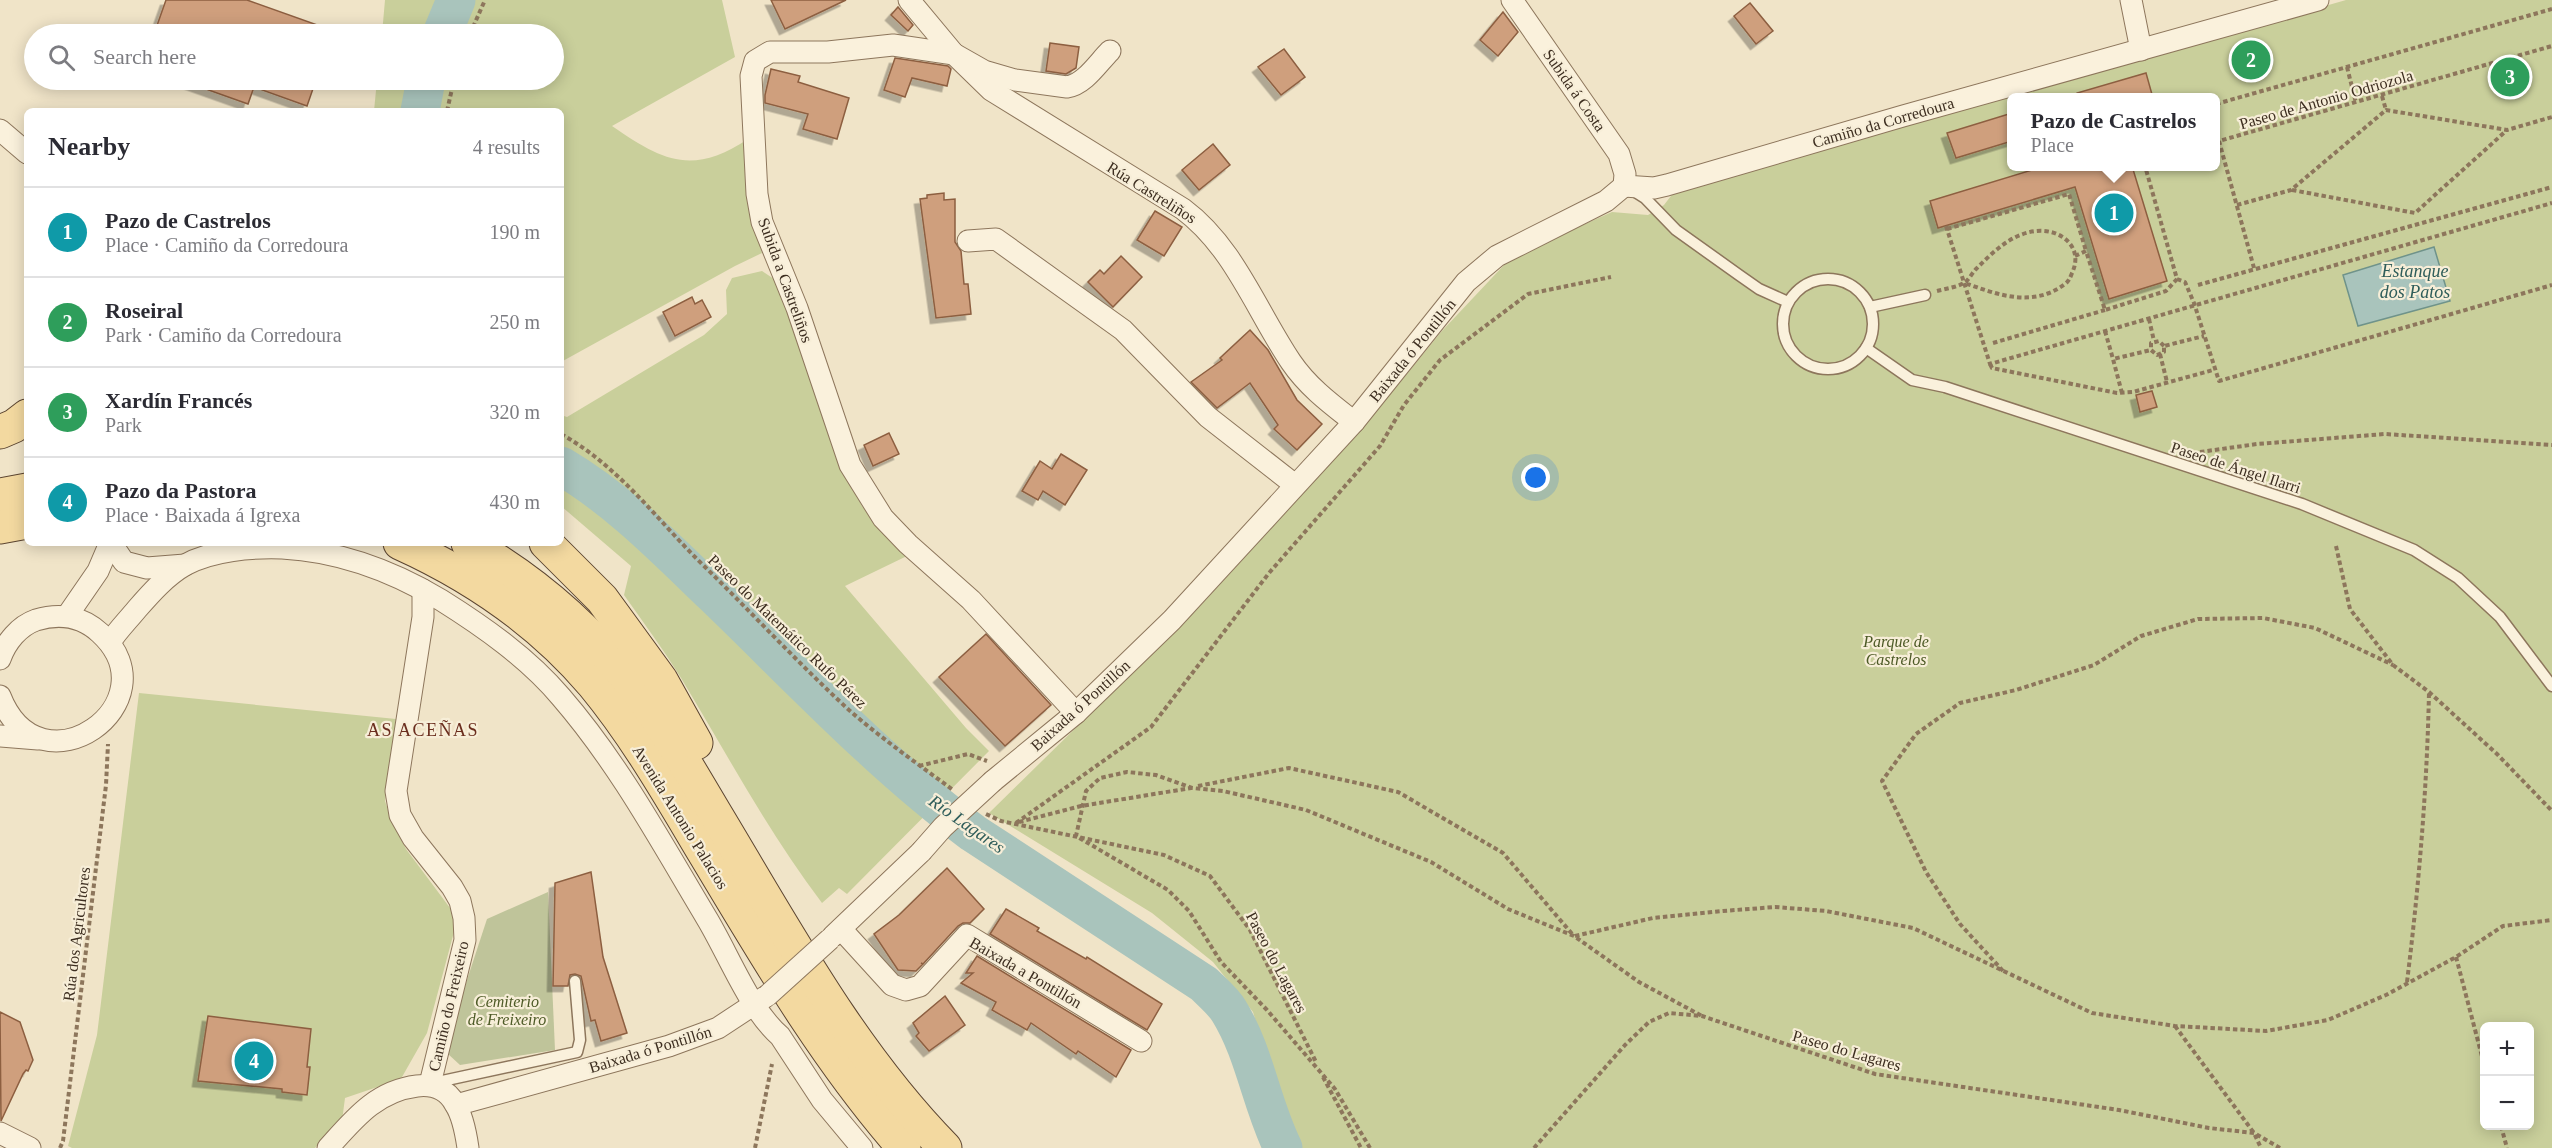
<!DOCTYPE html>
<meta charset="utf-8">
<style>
body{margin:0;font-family:Georgia,serif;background:#f2f2f3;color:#2b2b33}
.controls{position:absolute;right:18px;bottom:18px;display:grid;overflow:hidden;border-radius:9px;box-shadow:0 3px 15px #0003}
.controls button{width:54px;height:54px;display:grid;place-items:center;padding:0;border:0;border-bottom:2px solid #e1e1e2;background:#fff;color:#2b2b33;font:30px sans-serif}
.you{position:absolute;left:1536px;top:478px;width:21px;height:21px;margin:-15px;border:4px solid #fff;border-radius:50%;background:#1a73e8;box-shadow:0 0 0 9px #1a73e833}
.badge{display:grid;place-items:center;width:39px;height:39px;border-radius:50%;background:#0f766e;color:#fff;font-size:20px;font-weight:700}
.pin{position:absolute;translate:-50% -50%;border:3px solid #fff;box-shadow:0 2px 6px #0006}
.popup{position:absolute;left:2007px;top:93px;width:213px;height:78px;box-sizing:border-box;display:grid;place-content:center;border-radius:9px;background:#fff;filter:drop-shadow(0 2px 4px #0005);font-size:20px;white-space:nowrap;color:#7c7c81}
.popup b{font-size:22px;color:#2b2b33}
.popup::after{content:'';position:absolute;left:50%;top:100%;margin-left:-12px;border:12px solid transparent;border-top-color:#fff}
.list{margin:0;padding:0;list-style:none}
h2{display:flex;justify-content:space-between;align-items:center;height:78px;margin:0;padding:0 24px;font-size:26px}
h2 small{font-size:20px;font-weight:400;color:#7c7c81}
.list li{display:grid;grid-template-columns:39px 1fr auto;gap:18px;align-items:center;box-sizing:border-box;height:90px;padding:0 24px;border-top:2px solid #e1e1e2}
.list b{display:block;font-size:22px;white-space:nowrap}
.list p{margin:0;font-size:20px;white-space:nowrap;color:#7c7c81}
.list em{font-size:20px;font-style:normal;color:#7c7c81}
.icon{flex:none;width:33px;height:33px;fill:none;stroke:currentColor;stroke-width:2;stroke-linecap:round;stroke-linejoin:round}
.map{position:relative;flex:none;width:2552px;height:1148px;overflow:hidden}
.search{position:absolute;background:#fff;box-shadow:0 3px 15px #0003;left:24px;top:24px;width:540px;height:66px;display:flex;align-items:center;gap:15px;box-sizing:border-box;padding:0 21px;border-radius:33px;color:#7c7c81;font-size:22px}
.panel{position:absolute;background:#fff;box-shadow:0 3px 15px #0003;left:24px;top:108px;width:540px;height:438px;border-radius:9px}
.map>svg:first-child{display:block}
.green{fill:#c9cf9b;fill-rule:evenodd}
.cemetery{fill:#bfc49a}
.water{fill:#a9c4bc;stroke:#6f938a;stroke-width:1.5}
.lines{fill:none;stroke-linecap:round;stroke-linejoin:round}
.river{stroke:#a9c4bc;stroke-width:39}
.building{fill:#cf9f7d;stroke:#8d5f41;stroke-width:1.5;filter:url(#shadow)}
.lane-casing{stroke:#8d765c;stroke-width:13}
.street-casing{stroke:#8d765c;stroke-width:23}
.primary-casing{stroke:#5b4430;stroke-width:35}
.path{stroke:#8d765c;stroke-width:4;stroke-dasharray:4.5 3;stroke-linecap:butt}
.lane{stroke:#faf1dc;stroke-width:10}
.street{stroke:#faf1dc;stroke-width:21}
.primary{stroke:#f3d9a0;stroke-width:33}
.street-bridge-casing{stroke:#8d765c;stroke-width:23;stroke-linecap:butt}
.street-bridge{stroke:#faf1dc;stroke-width:21}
.labels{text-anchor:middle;stroke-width:4.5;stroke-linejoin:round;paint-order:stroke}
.street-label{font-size:16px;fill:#3d2e20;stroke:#f7eed8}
.park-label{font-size:16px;font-style:italic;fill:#4d5a26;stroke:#f7eed8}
.water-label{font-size:18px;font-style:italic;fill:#2f5d5a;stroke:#f7eed8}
.neighbourhood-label{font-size:18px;letter-spacing:1.5px;fill:#6b2e1e;stroke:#f7eed8}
</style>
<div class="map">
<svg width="2552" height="1148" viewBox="0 0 2552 1148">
<defs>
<filter id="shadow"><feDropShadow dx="-5.5" dy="5.5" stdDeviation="0" flood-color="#0004"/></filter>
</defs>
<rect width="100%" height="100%" fill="#f0e4c8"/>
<g class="green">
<path d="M385 0H722L735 57 612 126C663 161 692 176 748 139L750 204 762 253 735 266 561 362V111H374L377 80H554V34H382Z"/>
<path d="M2346 0H2552V1148H1299L1287 1127 1253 1012 1213 962 1152 913 989 813 1201 605 1362 429 1441 332 1505 264 1556 237 1612 212 1648 215 1664 205 1674 192ZM2012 98H2216V166H2012ZM2484 1026H2530V1126H2484Z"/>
<path d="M762 271 777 281 840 461 862 506 909 555 845 586 966 728 989 751 847 894 839 888 822 903C768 832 727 754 681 678 663 649 643 622 624 595L631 566 561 506V415L567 417 704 335 727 314 726 290 732 278Z"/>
<path d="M139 693 396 719 385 801 391 819 406 849 453 912 454 932 427 1033 402 1077 395 1081 345 1098 342 1121 315 1148H72L68 1146 97 1035Z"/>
</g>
<path class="cemetery" d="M548 892 555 1050 460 1065 447 1053 463 992 487 919Z"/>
<path class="water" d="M2434 247 2450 301 2358 326 2343 275Z"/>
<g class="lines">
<g class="river">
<path d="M442 34 456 0"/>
<path d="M420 111 426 80"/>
<path d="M561 466C619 500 666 549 714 595 798 676 879 763 973 833L1204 984C1212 992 1223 1001 1229 1011 1255 1053 1261 1104 1283 1148"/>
</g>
</g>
<g class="building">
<path d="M166 0H247L337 32V34H154Z"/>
<path d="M771 0H846L785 29Z"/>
<path d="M1750 3 1773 31 1756 44 1734 16Z"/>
<path d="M898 7 913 25 908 31 891 15Z"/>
<path d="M1503 12 1518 32 1498 56 1480 40Z"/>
<path d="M1050 43 1079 47 1076 68 1066 74 1046 71Z"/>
<path d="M1284 49 1305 77 1281 95 1258 67Z"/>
<path d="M895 58 948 66 951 69 947 86 912 78 905 97 884 90Z"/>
<path d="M771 69 800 76 798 82 849 98 837 139 803 129 808 114 765 103V95Z"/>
<path d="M2146 73 2153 98H2077V93Z"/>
<path d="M186 80H316L307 106 254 87 248 104 186 82Z"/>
<path d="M2012 113V141L1956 158 1947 133Z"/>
<path d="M1213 144 1230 165 1199 190 1182 170Z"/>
<path d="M2045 166H2132L2167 281 2109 299 2075 187 1938 228 1930 201Z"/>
<path d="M944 193V200L955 199V242L961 251 964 284H968L971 314 936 318 920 199 927 198V195Z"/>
<path d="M1155 211 1182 227 1164 256 1137 240Z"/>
<path d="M1121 256 1142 277 1113 307 1088 282 1100 270 1104 274Z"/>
<path d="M692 297 695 304 702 300 711 317 675 336 663 312Z"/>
<path d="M1250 330 1268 350 1297 400 1322 424 1297 450 1274 429 1278 425 1250 383 1217 408 1191 382 1222 360 1220 358Z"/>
<path d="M2152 391 2157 407 2140 412 2136 395Z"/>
<path d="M889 433 899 454 873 466 864 445Z"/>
<path d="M1061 454 1087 470 1065 505 1043 491 1038 500 1022 491 1040 461 1052 469Z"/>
<path d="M986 634 1051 705 1005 746 939 677Z"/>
<path d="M947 868 984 909 970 923H963L958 926 923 964 921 963 923 964 916 971 898 970 874 934 899 915Z"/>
<path d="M591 872 603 957 627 1033 601 1041 595 1020 591 1021 581 976 575 974 570 975 568 986H553L555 883Z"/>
<path d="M1006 909 1039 928 1037 931 1086 959 1087 957 1162 1004 1147 1030 990 934Z"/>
<path d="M977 956 1131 1050 1116 1077 1078 1051 1076 1054 1031 1023 1027 1030 992 1010 996 1002 961 983 973 973H966Z"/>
<path d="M945 996 965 1025 929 1051 916 1036 919 1033 913 1023Z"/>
<path d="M0 1012 20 1022 33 1060 28 1071 26 1070 23 1074 1 1121Z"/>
<path d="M208 1016 311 1029 307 1067H310L307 1095 282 1092V1089L198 1081Z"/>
</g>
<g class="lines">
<defs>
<g id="lane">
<path d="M1634 191 1645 198 1676 230 1739 275 1759 289 1788 302"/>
<circle cx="1828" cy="324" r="45"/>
<path d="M1870 307 1925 295"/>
<path d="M1866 348 1912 380 1945 387 2302 504 2414 550 2458 578 2500 617 2552 686"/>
<path d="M433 1083 577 1052 580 1040 575 981"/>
</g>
<g id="street">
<path d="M909 0 954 54 991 90 1183 209C1234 247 1256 310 1291 362 1308 387 1331 404 1354 422"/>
<path d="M1512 0 1619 154 1625 174 1624 186"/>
<path d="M2131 0 2141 50"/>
<path d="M0 130 27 153"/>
<path d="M1624 186 1654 188 1667 185 1903 116 2318 0"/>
<path d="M968 241 996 239 1123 330 1208 417 1295 485"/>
<path d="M111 543 124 562 147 568 185 565"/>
<path d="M423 590V617L396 791 400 815 413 838 452 887 460 901 464 918 465 940 430 1084"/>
<path d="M67 616 98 571 110 543"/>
<path d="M110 642C118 630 128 620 137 609 151 593 166 576 185 565 212 550 252 547 282 548 340 551 391 570 441 600 484 627 528 658 561 697 619 764 661 842 706 917 728 953 749 1009 780 1036L822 1100 862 1148"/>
<path d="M0 659C6 642 19 626 36 620 59 613 82 616 100 633 175 702 40 799 0 696"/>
<path d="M1076 713 971 600 908 544 883 518 850 465 797 308 762 222 757 194 751 76 755 61 770 52H828L893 45 954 54 984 71 1015 80 1067 87C1084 85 1098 63 1110 51"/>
<path d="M0 736 38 739"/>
<path d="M993 781 1076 713 1172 620 1354 422 1466 282 1497 256 1606 201 1624 186"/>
<path d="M841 929 892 985 906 990 920 986 967 935 1141 1041"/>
<path d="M833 936 921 852"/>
<path d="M456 1105 669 1046 718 1028 765 997"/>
<path d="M0 1133 30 1148"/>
<path d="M328 1148C354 1119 376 1091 417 1086 433 1084 447 1089 455 1104 463 1116 466 1134 468 1148"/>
</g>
<g id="primary">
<path d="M0 432 14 426 27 416"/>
<path d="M0 495 27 490"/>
<path d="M0 527 27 522"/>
<path d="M400 543C473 576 541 623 593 684 636 736 669 794 703 851 765 954 824 1057 904 1148"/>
<path d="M468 543C530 578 584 624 629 680 662 721 688 768 715 813 785 929 850 1051 945 1148"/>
<path d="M546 543 602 599 661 680 696 743"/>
</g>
</defs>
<use href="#lane" class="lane-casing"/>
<use href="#street" class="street-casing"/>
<use href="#primary" class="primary-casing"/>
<g class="path">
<path d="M470 34 485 0"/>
<path d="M2347 67 2356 103"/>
<path d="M2382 96 2386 110"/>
<path d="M2216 104 2552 9"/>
<path d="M447 111 454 80"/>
<path d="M2292 190 2415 213 2506 131"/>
<path d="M2237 205 2291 190 2386 110 2507 130 2552 117"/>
<path d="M1946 226 1990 364 2552 203"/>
<path d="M1947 229 2069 194 2086 251"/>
<path d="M2075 256 2086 251 2105 310 2166 291 2177 279 2145 166"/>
<path d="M2254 268 2219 141 2552 46"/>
<path d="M2177 279 2185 282 2194 303 2219 381 2552 285"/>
<path d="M2198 285 2552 187"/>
<path d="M1937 291C1945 289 1957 287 1964 283 1969 280 1972 273 1976 269 1993 252 2012 233 2037 231 2062 229 2084 248 2072 273 2070 278 2069 281 2065 284 2033 308 1998 295 1965 283"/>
<path d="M2149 319 2154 341"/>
<path d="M2105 331 2113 359"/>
<path d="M1993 343 2105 310"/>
<path d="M2164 346 2159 341 2151 343V350L2157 355 2164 352V346L2204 336"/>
<path d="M2160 354 2167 382"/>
<path d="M1990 364 1992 368 2117 393 2133 392 2213 370"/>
<path d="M2122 393 2113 359 2151 350"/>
<path d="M561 434C620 467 656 519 704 566 752 613 799 664 849 710 882 739 918 764 953 790"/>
<path d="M2200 452 2257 444 2385 434 2552 445"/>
<path d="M2336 546 2350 609 2393 665 2429 692 2497 754 2552 811"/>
<path d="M919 766 968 754 987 761"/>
<path d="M1198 786 1289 768 1398 792 1503 853 1573 935"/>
<path d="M986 814 1001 821 1164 855 1210 876 1250 930 1316 1062"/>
<path d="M1019 822 1081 806 1191 788"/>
<path d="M1016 823 1151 727 1269 573 1380 446 1404 405 1440 360 1528 294 1611 277"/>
<path d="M1575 936 1653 918 1723 911 1775 907 1826 911 1913 928 2092 1013 2175 1026 2266 1031 2328 1020 2386 995 2456 957 2503 926 2552 920"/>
<path d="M2456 957 2484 1064"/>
<path d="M2003 971 1960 924 1926 872 1882 781 1916 734 1960 703 2016 690 2094 665 2141 636 2198 619 2263 618 2315 628 2393 665"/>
<path d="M2407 982C2419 885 2427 789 2429 692"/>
<path d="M2175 1026 2254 1133 2261 1148"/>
<path d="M1323 1077 1361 1148"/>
<path d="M2501 1126 2507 1148"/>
<path d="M60 1148 63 1141 106 785 108 744"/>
<path d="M755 1148 772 1064"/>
<path d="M1370 1148 1335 1089 1267 1010 1221 962 1189 911 1168 890 1076 836 1086 791 1100 778 1127 772 1156 775 1192 788 1223 791 1306 810 1431 862 1508 909 1574 936 1639 982 1702 1016"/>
<path d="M1534 1148 1625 1045 1649 1022 1669 1013 1702 1016 1875 1074 2119 1110 2209 1128 2254 1133 2280 1148"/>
</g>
<use href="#lane" class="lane"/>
<use href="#street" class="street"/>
<use href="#primary" class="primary"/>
<defs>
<g id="street-bridge">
<path d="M921 852 943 827 993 781"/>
<path d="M767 996 830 939"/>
</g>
</defs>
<use href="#street-bridge" class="street-bridge-casing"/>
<use href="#street-bridge" class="street-bridge"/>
</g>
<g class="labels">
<g class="street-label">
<text transform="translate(1575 90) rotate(55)" y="6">Subida á Costa</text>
<text transform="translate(2326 99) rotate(-16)" y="6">Paseo de Antonio Odriozola</text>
<text transform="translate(1883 122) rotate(-16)" y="6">Camiño da Corredoura</text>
<text transform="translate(1152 192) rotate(32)" y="6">Rúa Castreliños</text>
<text transform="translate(786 280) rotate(70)" y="6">Subida a Castreliños</text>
<text transform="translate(1412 350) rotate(-51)" y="6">Baixada ó Pontillón</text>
<text transform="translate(2236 467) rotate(18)" y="6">Paseo de Ángel Ilarri</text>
<text transform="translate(788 631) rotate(44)" y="6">Paseo do Matemático Rufo Pérez</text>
<text transform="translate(1080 705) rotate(-42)" y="6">Baixada ó Pontillón</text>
<text transform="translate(681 817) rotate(58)" y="6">Avenida Antonio Palacios</text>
<text transform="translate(76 934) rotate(-83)" y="6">Rúa dos Agricultores</text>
<text transform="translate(1277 962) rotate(62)" y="6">Paseo do Lagares</text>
<text transform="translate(1026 972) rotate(30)" y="6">Baixada a Pontillón</text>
<text transform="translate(448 1006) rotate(-77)" y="6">Camiño do Freixeiro</text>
<text transform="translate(650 1049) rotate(-17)" y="6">Baixada ó Pontillón</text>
<text transform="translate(1847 1050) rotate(16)" y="6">Paseo do Lagares</text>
</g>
<g class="park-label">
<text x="1896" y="647">Parque de<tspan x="1896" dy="18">Castrelos</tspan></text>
<text x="507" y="1007">Cemiterio<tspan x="507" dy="18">de Freixeiro</tspan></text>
</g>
<g class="water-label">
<text x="2415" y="277">Estanque<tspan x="2415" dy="21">dos Patos</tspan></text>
<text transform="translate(967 824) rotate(35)" y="6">Río Lagares</text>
</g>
<g class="neighbourhood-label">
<text x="423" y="736">AS ACEÑAS</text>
</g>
</g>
</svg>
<div class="controls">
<button>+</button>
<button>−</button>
</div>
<div class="you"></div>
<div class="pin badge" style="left:2114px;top:213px;background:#0f9aa8">1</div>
<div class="popup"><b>Pazo de Castrelos</b>Place</div>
<div class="pin badge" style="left:2251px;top:60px;background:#2e9e5b">2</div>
<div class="pin badge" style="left:2510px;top:77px;background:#2e9e5b">3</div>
<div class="pin badge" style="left:254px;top:1061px;background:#0f9aa8">4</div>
<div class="search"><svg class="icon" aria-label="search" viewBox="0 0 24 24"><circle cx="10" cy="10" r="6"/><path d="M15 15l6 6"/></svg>Search here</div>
<section class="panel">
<h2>Nearby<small>4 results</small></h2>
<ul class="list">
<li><span class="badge" style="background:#0f9aa8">1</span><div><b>Pazo de Castrelos</b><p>Place · Camiño da Corredoura</p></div><em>190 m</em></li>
<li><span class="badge" style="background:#2e9e5b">2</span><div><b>Roseiral</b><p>Park · Camiño da Corredoura</p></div><em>250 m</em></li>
<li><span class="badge" style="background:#2e9e5b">3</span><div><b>Xardín Francés</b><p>Park</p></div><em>320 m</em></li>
<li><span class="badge" style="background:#0f9aa8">4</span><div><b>Pazo da Pastora</b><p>Place · Baixada á Igrexa</p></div><em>430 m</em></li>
</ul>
</section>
</div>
